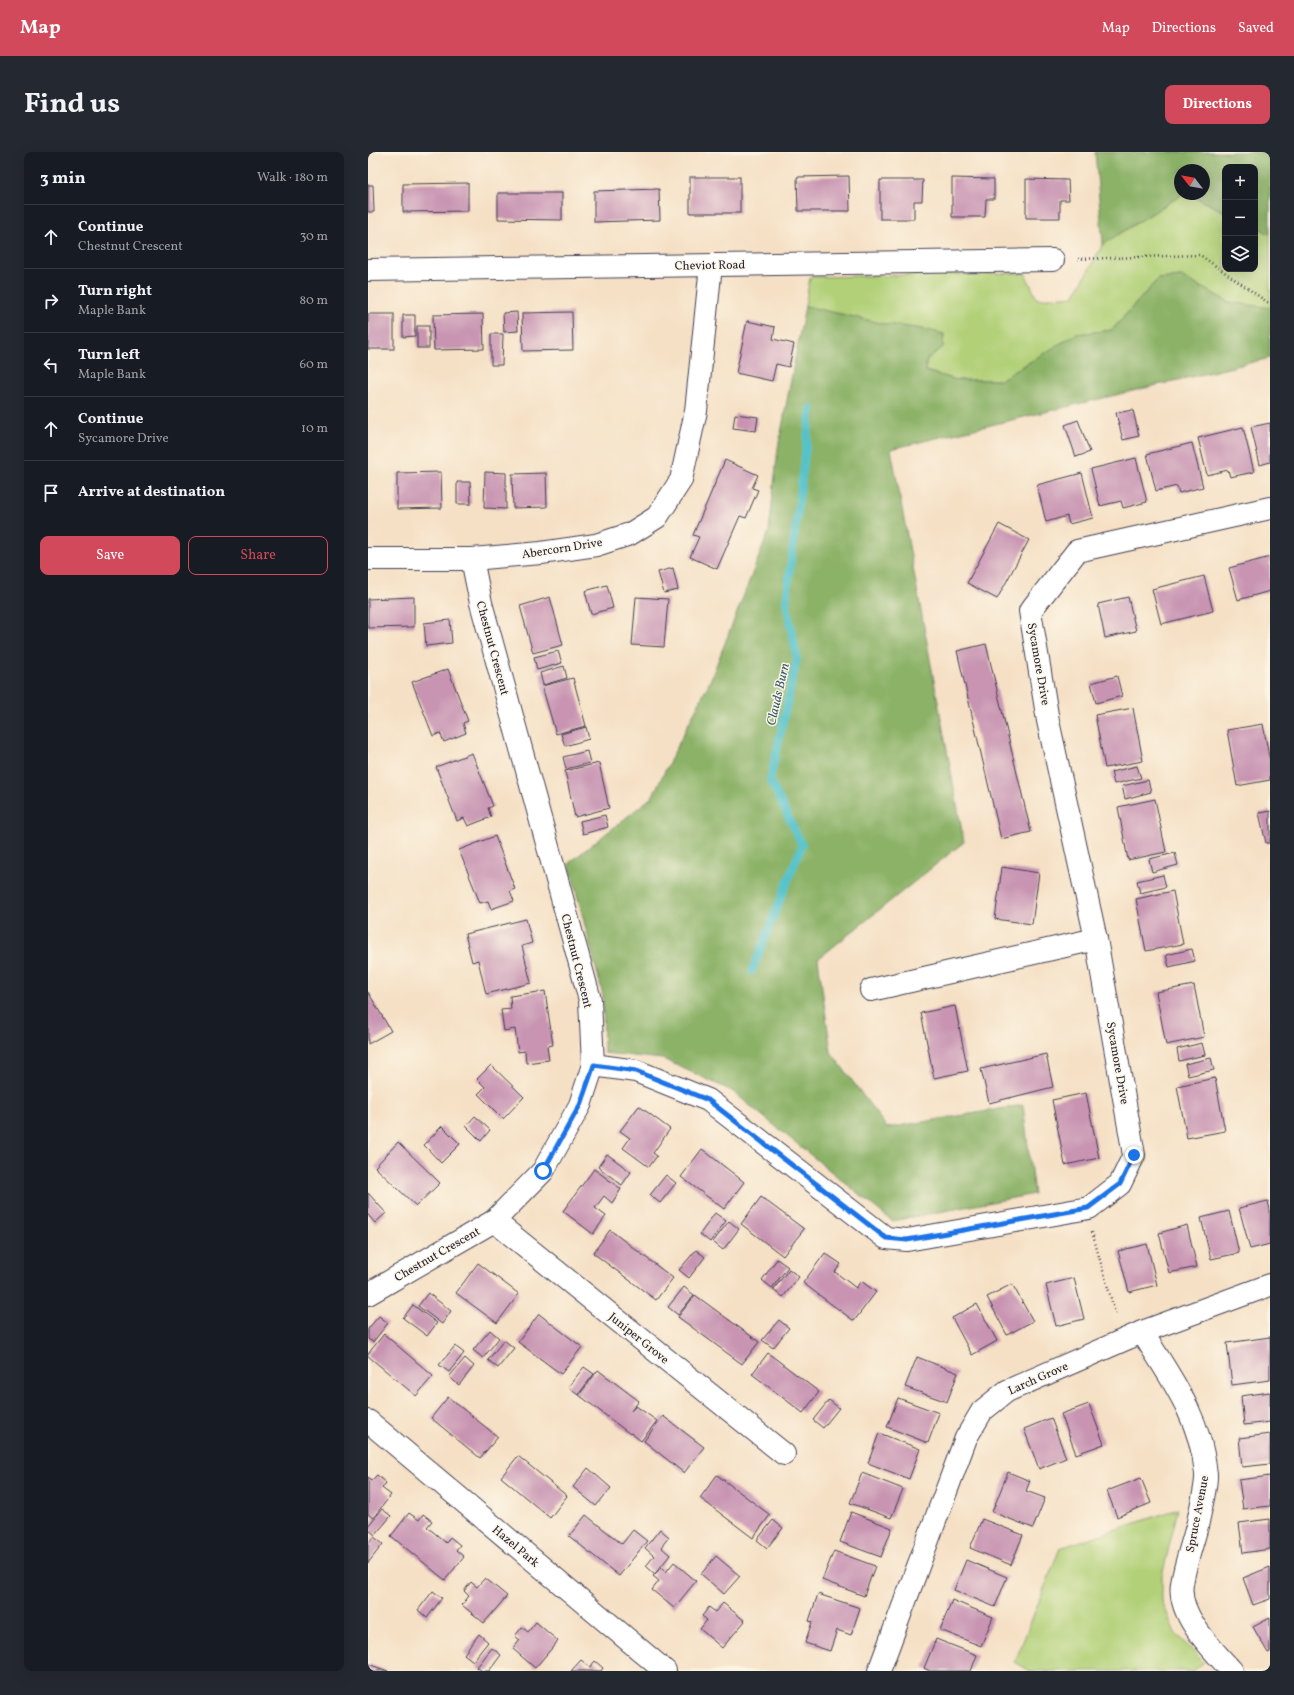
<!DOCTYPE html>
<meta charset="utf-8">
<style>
body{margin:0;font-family:Vollkorn,serif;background:#242831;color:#f1f3f6}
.controls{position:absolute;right:12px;top:12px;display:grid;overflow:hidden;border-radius:8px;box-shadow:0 4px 16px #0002}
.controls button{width:36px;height:36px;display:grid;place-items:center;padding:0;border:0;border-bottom:1px solid #363941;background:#171b24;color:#f1f3f6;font:20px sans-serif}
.compass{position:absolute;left:806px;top:12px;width:36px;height:36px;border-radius:50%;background:#171b24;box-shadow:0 4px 16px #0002;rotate:301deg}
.stop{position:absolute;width:12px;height:12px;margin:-9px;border:3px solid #1a73e8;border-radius:50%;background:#fff}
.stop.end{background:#1a73e8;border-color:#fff;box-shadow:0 1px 4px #0008}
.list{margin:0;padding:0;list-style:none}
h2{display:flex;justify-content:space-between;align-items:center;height:52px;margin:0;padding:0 16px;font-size:17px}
h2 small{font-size:13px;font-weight:400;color:#9ea1a6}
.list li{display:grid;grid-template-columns:26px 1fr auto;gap:12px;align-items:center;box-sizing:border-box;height:64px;padding:0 16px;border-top:1px solid #363941}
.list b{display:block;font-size:15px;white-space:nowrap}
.list p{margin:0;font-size:13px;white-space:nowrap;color:#9ea1a6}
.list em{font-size:13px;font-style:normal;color:#9ea1a6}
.actions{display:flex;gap:8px;padding:12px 16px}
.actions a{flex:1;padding:9px 0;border:1px solid #d1495b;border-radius:8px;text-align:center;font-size:14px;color:#d1495b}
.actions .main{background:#d1495b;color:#fff}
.icon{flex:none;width:22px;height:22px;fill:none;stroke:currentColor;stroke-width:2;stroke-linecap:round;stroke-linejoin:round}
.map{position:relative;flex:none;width:902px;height:1519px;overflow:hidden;border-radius:8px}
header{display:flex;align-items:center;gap:24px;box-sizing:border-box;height:56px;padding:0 20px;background:#d1495b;color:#fff}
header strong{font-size:19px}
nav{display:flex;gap:22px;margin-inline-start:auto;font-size:14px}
.intro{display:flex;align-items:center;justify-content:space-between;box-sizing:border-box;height:96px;padding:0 24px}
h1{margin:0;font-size:28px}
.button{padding:10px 18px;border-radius:8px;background:#d1495b;color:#fff;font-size:14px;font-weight:700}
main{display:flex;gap:24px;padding:0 24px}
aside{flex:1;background:#171b24;border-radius:8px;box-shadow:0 4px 16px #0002}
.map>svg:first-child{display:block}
.green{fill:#b1d077;stroke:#6a7959}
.forest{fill:#8cb268;stroke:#576a52}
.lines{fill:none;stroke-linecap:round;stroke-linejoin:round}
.stream{stroke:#56c3cb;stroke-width:8}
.building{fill:#c894b2}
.minor-casing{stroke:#423e50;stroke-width:24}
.path{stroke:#423e50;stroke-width:2.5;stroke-dasharray:1 3;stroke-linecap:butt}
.minor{stroke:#fff;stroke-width:22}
.route{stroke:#1a73e8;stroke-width:5}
.labels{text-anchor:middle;stroke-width:3;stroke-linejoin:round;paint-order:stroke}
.street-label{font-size:12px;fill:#22223b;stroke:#fcf5e5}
.water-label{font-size:13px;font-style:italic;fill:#345a6d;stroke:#fcf5e5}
</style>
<header>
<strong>Map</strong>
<nav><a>Map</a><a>Directions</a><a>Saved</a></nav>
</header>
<div class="intro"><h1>Find us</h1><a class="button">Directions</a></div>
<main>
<aside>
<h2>3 min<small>Walk · 180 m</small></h2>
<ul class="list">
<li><svg class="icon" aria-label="ahead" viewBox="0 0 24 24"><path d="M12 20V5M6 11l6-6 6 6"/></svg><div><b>Continue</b><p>Chestnut Crescent</p></div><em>30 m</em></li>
<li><svg class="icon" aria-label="right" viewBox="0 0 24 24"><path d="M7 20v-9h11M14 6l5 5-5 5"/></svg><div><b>Turn right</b><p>Maple Bank</p></div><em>80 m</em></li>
<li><svg class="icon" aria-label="left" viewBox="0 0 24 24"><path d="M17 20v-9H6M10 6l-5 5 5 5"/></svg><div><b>Turn left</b><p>Maple Bank</p></div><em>60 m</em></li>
<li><svg class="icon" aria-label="ahead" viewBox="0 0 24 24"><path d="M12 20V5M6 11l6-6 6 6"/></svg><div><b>Continue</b><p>Sycamore Drive</p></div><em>10 m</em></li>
<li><svg class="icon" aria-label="arrive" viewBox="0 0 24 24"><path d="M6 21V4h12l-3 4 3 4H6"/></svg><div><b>Arrive at destination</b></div></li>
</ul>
<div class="actions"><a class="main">Save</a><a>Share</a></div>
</aside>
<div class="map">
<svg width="902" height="1519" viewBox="0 0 902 1519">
<rect width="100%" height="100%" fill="#fcf5e5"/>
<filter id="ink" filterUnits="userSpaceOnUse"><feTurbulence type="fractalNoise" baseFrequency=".025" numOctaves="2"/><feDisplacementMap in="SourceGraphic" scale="8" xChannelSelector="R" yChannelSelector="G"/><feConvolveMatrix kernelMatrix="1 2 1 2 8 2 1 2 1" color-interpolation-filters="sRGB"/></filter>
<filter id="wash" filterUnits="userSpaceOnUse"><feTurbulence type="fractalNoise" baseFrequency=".012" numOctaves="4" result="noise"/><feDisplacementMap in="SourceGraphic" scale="16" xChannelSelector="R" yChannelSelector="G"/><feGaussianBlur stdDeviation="0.9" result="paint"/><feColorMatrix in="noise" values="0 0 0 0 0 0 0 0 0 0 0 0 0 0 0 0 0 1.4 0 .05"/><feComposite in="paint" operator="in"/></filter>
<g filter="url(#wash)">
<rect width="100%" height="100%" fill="#f5e0c5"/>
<g class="green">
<path d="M815 42H821L857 60V117H887V74L902 82V156L861 150 814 125 790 127 744 178 708 182 632 228H589L557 219 558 207 575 195 576 182 555 177 517 172 437 154 442 125 657 121 669 147 706 144 735 92Z"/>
<path d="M810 1357 794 1424V1449L807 1481 836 1510 825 1519H662L647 1510 692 1396Z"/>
</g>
<g class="forest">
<path d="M727 0H902V82L887 74V15H857V60L821 42H836V18H812V42H815L735 92Z"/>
<path d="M814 125 861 150 902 156V206L523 297 596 690 450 807 463 900 519 976 655 953 666 1042 524 1069 364 939 295 907 236 901 235 843 201 711 284 645 342 529 401 379 410 296 437 154 517 172 555 177 576 182 575 195 559 207 557 219 589 228H632L708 182 744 178 790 127Z"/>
</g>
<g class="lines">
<path class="stream" d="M384 819 434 693 402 628 429 507 418 449 443 256"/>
</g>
<g id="blocks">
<g class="building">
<path d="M481 24 482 59H430L429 25Z"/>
<rect x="322" y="25" width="50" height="36"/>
<path d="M584 26 626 27V47H618L617 65H584Z"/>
<path d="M658 27 700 28 701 48H692V66H658Z"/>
<path d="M512 28H555L554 49H546V67H512Z"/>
<path d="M100 31V59L35 60V32Z"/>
<path d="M0 33H5L6 60H0Z"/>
<path d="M291 37 292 68 226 70V39Z"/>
<path d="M130 41H194V68L130 67Z"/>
<path d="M149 160 150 179 136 180 135 161Z"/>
<path d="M204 160 205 198 155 199 154 161Z"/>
<rect x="0" y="162" width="26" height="35"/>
<path d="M115 162 116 197 66 198 65 163Z"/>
<path d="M35 163H47V184L35 185Z"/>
<path d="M379 169 407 175 405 187 426 192 421 215 408 212 404 229 368 221Z"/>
<rect x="49" y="174" width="12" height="22"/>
<path d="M123 182H135L134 213H123Z"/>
<path d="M765 258 771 284 755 288 748 261Z"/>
<path d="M367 262 390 265 388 279 365 276Z"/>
<path d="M710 268 722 300 708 305 697 273Z"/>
<path d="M902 271V310L892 313 883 275Z"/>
<path d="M875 275 886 320 862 325 860 318 839 323 830 286Z"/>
<path d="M824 291 835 335 811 341 809 334 788 339 779 302Z"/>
<path d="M768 306 779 350 755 356 753 349 732 354 723 317Z"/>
<path d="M357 308 390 323 384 336 390 338 378 366 372 364 349 417 322 405 331 385 325 383Z"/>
<path d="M73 320 74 356 29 357V321Z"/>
<path d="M117 320 138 321V357L116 356Z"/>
<path d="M178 321 179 355 145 356 144 322Z"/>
<path d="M714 321 725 366 701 372 699 364 678 370 669 333Z"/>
<path d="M89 330H102L103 352H89Z"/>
<path d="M631 372 661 388 629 447 599 431Z"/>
<path d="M902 405V439L870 448 861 416Z"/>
<path d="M305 416 310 438 296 441 290 420Z"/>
<path d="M836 424 845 459 793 472 784 437Z"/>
<path d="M239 433 245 456 223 462 217 439Z"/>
<path d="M46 445V475L0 476V447Z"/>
<path d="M182 445 195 493 165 501 152 454Z"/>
<path d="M268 445 300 447 296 495 264 493Z"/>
<path d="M760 445 768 479 737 486 730 452Z"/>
<path d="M82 468 84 491 58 494 56 471Z"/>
<path d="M618 492 663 680 633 687 589 499Z"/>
<path d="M190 499 194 511 169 518 166 505Z"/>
<path d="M196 514 199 526 175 533 172 521Z"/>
<path d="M80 517 100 569 95 571 98 581 76 590 72 581 65 584 44 530Z"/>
<path d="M749 524 754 544 728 551 723 531Z"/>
<path d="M205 526 218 574 188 582 174 534Z"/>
<path d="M765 556 775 609 737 616 727 563Z"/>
<path d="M895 572 902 610V628L869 634 859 578Z"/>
<path d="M218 575 221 587 197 594 193 582Z"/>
<path d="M219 599 222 611 198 617 195 605Z"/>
<path d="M104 601 125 654 120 656 123 665 100 674 96 666 89 669 68 615Z"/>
<path d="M231 611 241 656 207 665 197 619Z"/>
<path d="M769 614 773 626 746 632 743 620Z"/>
<path d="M780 628 783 640 757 647 754 634Z"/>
<path d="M787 647 798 700 760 708 750 655Z"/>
<path d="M902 659V691H898L891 661Z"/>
<path d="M237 663 240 675 215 682 212 669Z"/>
<path d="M127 684 147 737 142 739 146 749 123 757 120 749 112 751 91 698Z"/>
<path d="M807 701 810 713 784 720 781 707Z"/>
<path d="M634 715 671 721 664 772 627 767Z"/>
<path d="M795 723 798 735 772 741 769 729Z"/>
<path d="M805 739 815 792 778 799 768 747Z"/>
<path d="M158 767 164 791 154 794 163 831 118 842 110 808 104 810 97 782Z"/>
<path d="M824 797 827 809 801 815 798 803Z"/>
<path d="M826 833 836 885 798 893 788 840Z"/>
<path d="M177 839 185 893 179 894 181 908 158 911 157 899 150 900 147 877 136 879 133 858 143 857 142 844Z"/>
<path d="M0 840 23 879 0 892Z"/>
<path d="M587 854 600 919 566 926 553 861Z"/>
<path d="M834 891 837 903 811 909 809 897Z"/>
<path d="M678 902 685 935 621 951 613 917Z"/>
<path d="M843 906 846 918 820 924 817 912Z"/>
<path d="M123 913 156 945 135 967 110 942 117 935 109 927Z"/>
<path d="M847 926 857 979 819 986 809 934Z"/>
<path d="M718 941 731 1006 697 1013 684 948Z"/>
<path d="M271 954 302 977 285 1001 289 1004 281 1015 255 996 262 986 252 979Z"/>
<path d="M107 964 122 978 113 989 98 974Z"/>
<path d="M74 974 92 992 73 1011 56 993Z"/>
<path d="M30 990 72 1031 48 1054 7 1015Z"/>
<path d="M334 997 376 1030 356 1057 313 1025Z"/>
<path d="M239 1002 263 1020 254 1033 230 1015Z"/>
<path d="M226 1017 253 1037 244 1051 236 1044 227 1056 238 1064 225 1082 195 1059Z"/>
<path d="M298 1023 308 1031 292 1051 282 1043Z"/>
<path d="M0 1041 18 1061 7 1071 0 1063Z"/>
<path d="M393 1045 436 1077 415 1104 373 1072Z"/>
<path d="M900 1049 902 1058V1092L882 1097 871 1056Z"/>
<path d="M861 1059 871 1101 843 1107 833 1066Z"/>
<path d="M347 1061 358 1069 342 1090 332 1082Z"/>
<path d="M361 1069 371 1077 355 1098 345 1090Z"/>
<path d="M819 1073 829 1115 801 1121 791 1081Z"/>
<path d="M242 1078 305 1126 288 1148 225 1101Z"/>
<path d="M779 1092 789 1133 761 1140 750 1099Z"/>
<path d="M328 1098 337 1105 321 1126 311 1118Z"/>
<path d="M457 1101 473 1112 467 1120 488 1136 493 1129 508 1140 486 1169 435 1131Z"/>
<path d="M409 1107 420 1115 404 1136 394 1128Z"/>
<path d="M110 1111 151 1142 129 1171 88 1141Z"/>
<path d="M421 1117 431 1125 415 1145 405 1138Z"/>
<path d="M706 1126 716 1167 688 1174 678 1133Z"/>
<path d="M644 1132 665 1169 639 1183 619 1145Z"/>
<path d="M316 1135 326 1143 310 1163 300 1155Z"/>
<path d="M60 1141 83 1159 74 1172 50 1154Z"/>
<path d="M327 1143 391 1190 374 1212 310 1165Z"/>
<path d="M609 1152 629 1189 604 1203 584 1166Z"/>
<path d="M45 1153 69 1171 59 1184 35 1166Z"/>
<path d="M171 1162 214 1195 193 1222 150 1190Z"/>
<path d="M11 1164 20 1171 5 1190 0 1187V1177Z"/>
<path d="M411 1168 421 1176 405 1196 394 1188Z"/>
<path d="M122 1178 131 1186 115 1206 105 1198Z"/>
<path d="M16 1182 65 1224 48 1244 0 1204V1202Z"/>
<path d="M902 1185V1228L864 1233 859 1191Z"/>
<path d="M136 1188 146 1196 130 1216 120 1208Z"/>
<path d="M87 1194 96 1201 81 1220 71 1213Z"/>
<path d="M400 1201 451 1240 435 1261 384 1222Z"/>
<path d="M549 1205 590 1221 579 1250 537 1235Z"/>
<path d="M97 1206 106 1214 91 1233 81 1225Z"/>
<path d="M216 1215 226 1222 210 1243 200 1235Z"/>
<path d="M230 1218 271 1249 263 1259 268 1254 289 1269 273 1289 263 1281 262 1282 211 1243Z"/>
<path d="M902 1240V1270L876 1273 873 1244Z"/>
<path d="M80 1245 130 1285 112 1306 63 1266Z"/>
<path d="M530 1246 571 1261 560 1291 519 1275Z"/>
<path d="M461 1248 471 1256 455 1276 445 1268Z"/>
<path d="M721 1252 736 1292 708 1302 693 1262Z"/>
<path d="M295 1264 336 1295 316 1321 276 1289Z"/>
<path d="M683 1266 698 1306 671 1317 656 1277Z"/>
<path d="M511 1281 552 1297 541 1327 500 1311Z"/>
<path d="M902 1282V1312L874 1315 871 1286Z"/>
<path d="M150 1304 199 1344 182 1366 133 1325Z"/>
<path d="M220 1316 243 1336 228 1354 205 1335Z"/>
<path d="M640 1320 662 1329 658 1339 677 1346 665 1376 624 1360Z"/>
<path d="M494 1321 535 1337 523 1366 482 1351Z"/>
<path d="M9 1323 18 1331 14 1336 23 1343 5 1366 0 1362V1325L4 1328Z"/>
<path d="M349 1323 402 1363 385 1386 332 1346Z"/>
<path d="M902 1324V1354L875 1357 871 1328Z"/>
<path d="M773 1326 783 1351 749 1365 739 1339Z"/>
<path d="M14 1357 23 1364 7 1383 0 1377V1374Z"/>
<path d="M483 1360 524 1376 513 1405 472 1390Z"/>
<path d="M41 1361 51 1368 55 1362 64 1369 59 1375 69 1383 78 1391 82 1385 92 1393 88 1398 96 1405 77 1428 23 1384Z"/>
<path d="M218 1363 254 1392 265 1378 279 1389 251 1424 201 1384Z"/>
<path d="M614 1367 655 1383 643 1413 602 1396Z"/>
<path d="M902 1367V1397L875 1401 871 1371Z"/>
<path d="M405 1368 415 1376 399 1396 389 1388Z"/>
<path d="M292 1377 301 1385 293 1395 302 1403 287 1422 278 1414 286 1404 277 1396Z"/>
<path d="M6 1385 15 1392 0 1411V1392Z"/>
<path d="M466 1399 507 1414 496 1444 454 1428Z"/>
<path d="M348 1404 372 1424 356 1442 333 1422Z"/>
<path d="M598 1408 639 1425 627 1455 586 1438Z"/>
<path d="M306 1410 328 1429 306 1456 284 1438 291 1429 285 1424 293 1415 298 1420Z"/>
<path d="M902 1415V1447L885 1453 875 1426Z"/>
<path d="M117 1426 139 1444 116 1471 94 1453 101 1444 96 1439 103 1430 109 1435Z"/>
<path d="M65 1439 74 1446 59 1466 50 1458Z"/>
<path d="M450 1442 492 1456 483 1483 469 1478 462 1499 437 1491 444 1470 441 1469Z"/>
<path d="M584 1448 625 1465 613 1494 572 1478Z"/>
<path d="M355 1451 377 1469 354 1496 332 1477 339 1468 334 1464 341 1455 347 1460Z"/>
<path d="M902 1466V1500L900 1501 885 1475Z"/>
<path d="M168 1470 190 1489 167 1516 145 1497 152 1488 147 1484 154 1475 160 1480Z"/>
<path d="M111 1482 120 1490 105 1509 96 1502Z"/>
<path d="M568 1487 609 1503 603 1519H562L556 1516Z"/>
<path d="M124 1496 133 1503 121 1519H114L109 1515Z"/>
<path d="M213 1508 222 1515 227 1509 235 1516 233 1519H203Z"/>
<path d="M0 1512 20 1519H0Z"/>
</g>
</g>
</g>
<g filter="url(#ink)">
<use href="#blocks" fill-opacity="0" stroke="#423e50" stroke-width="1"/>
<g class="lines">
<defs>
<g id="minor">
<path d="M0 118 685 108"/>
<path d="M0 407H104L173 401 228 393 262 382 289 365 313 328 328 259 343 113"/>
<path d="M503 838 728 787"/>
<path d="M225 913 268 919 340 948 518 1086 539 1088 721 1056 752 1032 766 1003 728 787 680 569 662 459 709 399 902 356"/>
<path d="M126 1069 416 1302"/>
<path d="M0 1142 126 1069 175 1019 212 953 225 913 222 848 113 451 104 407"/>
<path d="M774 1180C803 1226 833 1266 838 1322 839 1333 832 1359 830 1370 825 1391 817 1411 814 1432 809 1463 845 1498 864 1519"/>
<path d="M0 1269 297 1519"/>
<path d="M511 1519 598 1286 614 1259 639 1239 774 1180 902 1133"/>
</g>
</defs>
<use href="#minor" class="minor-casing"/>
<g class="path">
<path d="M710 107 832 103 902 152"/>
<path d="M724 1080 748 1164"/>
</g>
<use href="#minor" class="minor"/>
</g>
</g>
<g class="lines" filter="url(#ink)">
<path class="route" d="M175 1019 212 953 226 913 268 919 340 948 518 1086 539 1088 720 1056 752 1032 766 1003"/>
</g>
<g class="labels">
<g class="street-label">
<text transform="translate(342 113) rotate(-1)" y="4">Cheviot Road</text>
<text transform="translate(194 396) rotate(-9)" y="4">Abercorn Drive</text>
<text transform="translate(125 496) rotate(75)" y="4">Chestnut Crescent</text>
<text transform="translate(671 512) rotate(80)" y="4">Sycamore Drive</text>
<text transform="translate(209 809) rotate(76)" y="4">Chestnut Crescent</text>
<text transform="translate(750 911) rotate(80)" y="4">Sycamore Drive</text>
<text transform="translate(69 1102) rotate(-30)" y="4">Chestnut Crescent</text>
<text transform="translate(271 1186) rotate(39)" y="4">Juniper Grove</text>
<text transform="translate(670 1226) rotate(-24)" y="4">Larch Grove</text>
<text transform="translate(829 1362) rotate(-79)" y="4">Spruce Avenue</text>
<text transform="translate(148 1394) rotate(40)" y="4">Hazel Park</text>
</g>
<g class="water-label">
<text transform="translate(409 542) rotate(-77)" y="5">Clauds Burn</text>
</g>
</g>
</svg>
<div class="controls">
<button>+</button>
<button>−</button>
<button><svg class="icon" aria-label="layers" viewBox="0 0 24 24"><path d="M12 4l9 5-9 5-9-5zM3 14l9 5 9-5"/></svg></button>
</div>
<svg class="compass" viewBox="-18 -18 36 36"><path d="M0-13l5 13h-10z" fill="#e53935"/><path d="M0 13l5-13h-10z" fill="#9ea1a6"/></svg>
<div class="stop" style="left:175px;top:1019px"></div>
<div class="stop end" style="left:766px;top:1003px"></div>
</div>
</main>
